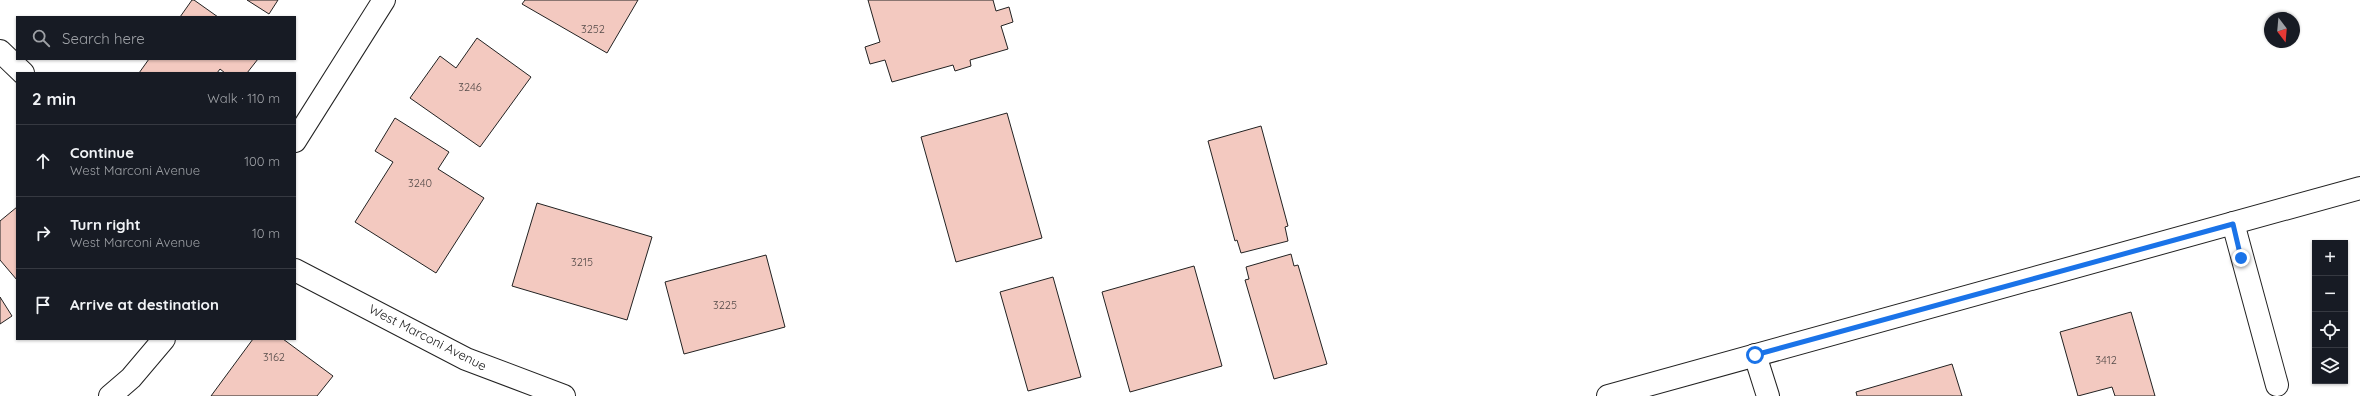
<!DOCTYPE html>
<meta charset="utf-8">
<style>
body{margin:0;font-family:Quicksand,sans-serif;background:#242831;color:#f1f3f6}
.controls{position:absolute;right:12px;bottom:12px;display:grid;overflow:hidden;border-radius:0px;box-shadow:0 1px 3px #0004}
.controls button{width:36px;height:36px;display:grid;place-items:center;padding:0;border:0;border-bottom:1px solid #363941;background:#171b24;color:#f1f3f6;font:20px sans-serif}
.compass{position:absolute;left:2264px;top:12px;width:36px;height:36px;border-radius:50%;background:#171b24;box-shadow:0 1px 3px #0004;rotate:164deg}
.stop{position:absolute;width:12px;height:12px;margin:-9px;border:3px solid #1a73e8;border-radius:50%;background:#fff}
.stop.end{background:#1a73e8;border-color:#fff;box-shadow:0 1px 4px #0008}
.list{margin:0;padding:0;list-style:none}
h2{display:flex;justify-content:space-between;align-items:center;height:52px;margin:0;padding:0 16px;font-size:17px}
h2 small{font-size:13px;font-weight:400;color:#9ea1a6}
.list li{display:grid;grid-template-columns:26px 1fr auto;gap:12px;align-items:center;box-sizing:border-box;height:72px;padding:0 16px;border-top:1px solid #363941}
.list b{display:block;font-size:15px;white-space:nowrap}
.list p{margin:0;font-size:13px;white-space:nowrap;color:#9ea1a6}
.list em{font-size:13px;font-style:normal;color:#9ea1a6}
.icon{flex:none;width:22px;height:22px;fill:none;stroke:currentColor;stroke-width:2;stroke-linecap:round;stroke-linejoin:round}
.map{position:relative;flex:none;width:2360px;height:396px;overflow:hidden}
.search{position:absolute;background:#171b24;box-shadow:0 1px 3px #0004;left:16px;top:16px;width:280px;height:44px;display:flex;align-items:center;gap:10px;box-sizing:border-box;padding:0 14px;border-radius:0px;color:#9ea1a6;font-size:15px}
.panel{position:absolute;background:#171b24;box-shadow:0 1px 3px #0004;left:16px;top:72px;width:280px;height:268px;border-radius:0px}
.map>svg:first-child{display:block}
.building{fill:#f3c9c0;stroke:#222}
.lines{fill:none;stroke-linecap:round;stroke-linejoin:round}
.minor-casing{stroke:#222;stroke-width:24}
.minor{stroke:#fff;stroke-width:22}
.route{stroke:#1a73e8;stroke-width:5}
.labels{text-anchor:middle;stroke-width:3;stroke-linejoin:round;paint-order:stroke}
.number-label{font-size:11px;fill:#564c4a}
.street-label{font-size:13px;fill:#222;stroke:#fff}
</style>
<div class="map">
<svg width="2360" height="396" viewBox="0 0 2360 396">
<rect width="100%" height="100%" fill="#fff"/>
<g class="building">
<path d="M192 0H194L218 17H180Z"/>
<path d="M247 0H278L269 14Z"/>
<path d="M525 0H638L607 53 522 4Z"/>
<path d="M868 0H993L996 11 1009 7 1013 22 1001 26 1008 49 970 60 971 66 955 71 953 65 892 82 885 60 870 64 865 47 880 42Z"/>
<path d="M477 38 531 77 480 147 410 98 440 56 456 68Z"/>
<path d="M149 59H258L247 73H225L220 69 217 73H139Z"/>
<path d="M1007 113 1042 238 956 262 921 137Z"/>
<path d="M395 118 449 152 438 169 484 198 436 273 355 222 393 162 375 151Z"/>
<path d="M1261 126 1288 226 1285 227 1288 241 1241 253 1237 240 1235 241 1208 141Z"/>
<path d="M537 203 652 237 627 320 512 286Z"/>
<path d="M17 207V280L0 260V221Z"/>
<path d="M1291 254 1294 266 1298 265 1327 364 1274 379 1245 280 1249 279 1246 267Z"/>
<path d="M766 255 785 327 684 354 665 282Z"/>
<path d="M1194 266 1222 366 1130 392 1102 292Z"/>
<path d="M1053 277 1081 377 1028 391 1000 292Z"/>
<path d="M0 297 12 316 0 324Z"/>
<path d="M2131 312 2155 396H2115L2112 387 2078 396 2060 332Z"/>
<path d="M253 339H283L333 376 317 396H211Z"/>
<path d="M1952 364 1962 396H1857L1856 392Z"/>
</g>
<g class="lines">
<defs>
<g id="minor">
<path d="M0 51 23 73"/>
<path d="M295 141 384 0"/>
<path d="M2233 223 2277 385"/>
<path d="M295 270 466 359 564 396"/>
<path d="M1755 355 1768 396"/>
<path d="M110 396 131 378 164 339"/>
<path d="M1608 396 2360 188"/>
</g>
</defs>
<use href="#minor" class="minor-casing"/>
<use href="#minor" class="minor"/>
</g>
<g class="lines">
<path class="route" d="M1755 355 2233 224 2241 258"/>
</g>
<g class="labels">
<g class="number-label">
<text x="593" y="33">3252</text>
<text x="470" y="91">3246</text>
<text x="420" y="187">3240</text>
<text x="582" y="266">3215</text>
<text x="725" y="309">3225</text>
<text x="274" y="361">3162</text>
<text x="2106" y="364">3412</text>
</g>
<g class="street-label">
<text transform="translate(428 337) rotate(27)" y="5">West Marconi Avenue</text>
</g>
</g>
</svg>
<div class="controls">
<button>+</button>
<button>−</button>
<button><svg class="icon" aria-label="locate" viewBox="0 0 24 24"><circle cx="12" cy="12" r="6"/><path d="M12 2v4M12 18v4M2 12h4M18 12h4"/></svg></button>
<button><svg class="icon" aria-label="layers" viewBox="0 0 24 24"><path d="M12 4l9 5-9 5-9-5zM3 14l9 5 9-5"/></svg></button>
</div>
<svg class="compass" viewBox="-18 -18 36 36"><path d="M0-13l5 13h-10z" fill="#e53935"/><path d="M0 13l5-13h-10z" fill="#9ea1a6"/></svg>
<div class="stop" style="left:1755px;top:355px"></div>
<div class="stop end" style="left:2241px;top:258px"></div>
<div class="search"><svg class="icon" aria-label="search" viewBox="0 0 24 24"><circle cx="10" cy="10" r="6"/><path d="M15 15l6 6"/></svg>Search here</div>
<section class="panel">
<h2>2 min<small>Walk · 110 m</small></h2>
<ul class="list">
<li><svg class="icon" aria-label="ahead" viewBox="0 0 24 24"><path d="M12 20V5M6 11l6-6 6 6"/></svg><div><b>Continue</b><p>West Marconi Avenue</p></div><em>100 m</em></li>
<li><svg class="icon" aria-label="right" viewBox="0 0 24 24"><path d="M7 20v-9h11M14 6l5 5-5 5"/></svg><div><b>Turn right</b><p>West Marconi Avenue</p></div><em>10 m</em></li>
<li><svg class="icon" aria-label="arrive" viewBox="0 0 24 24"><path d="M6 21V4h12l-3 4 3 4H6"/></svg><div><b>Arrive at destination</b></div></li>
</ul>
</section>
</div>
